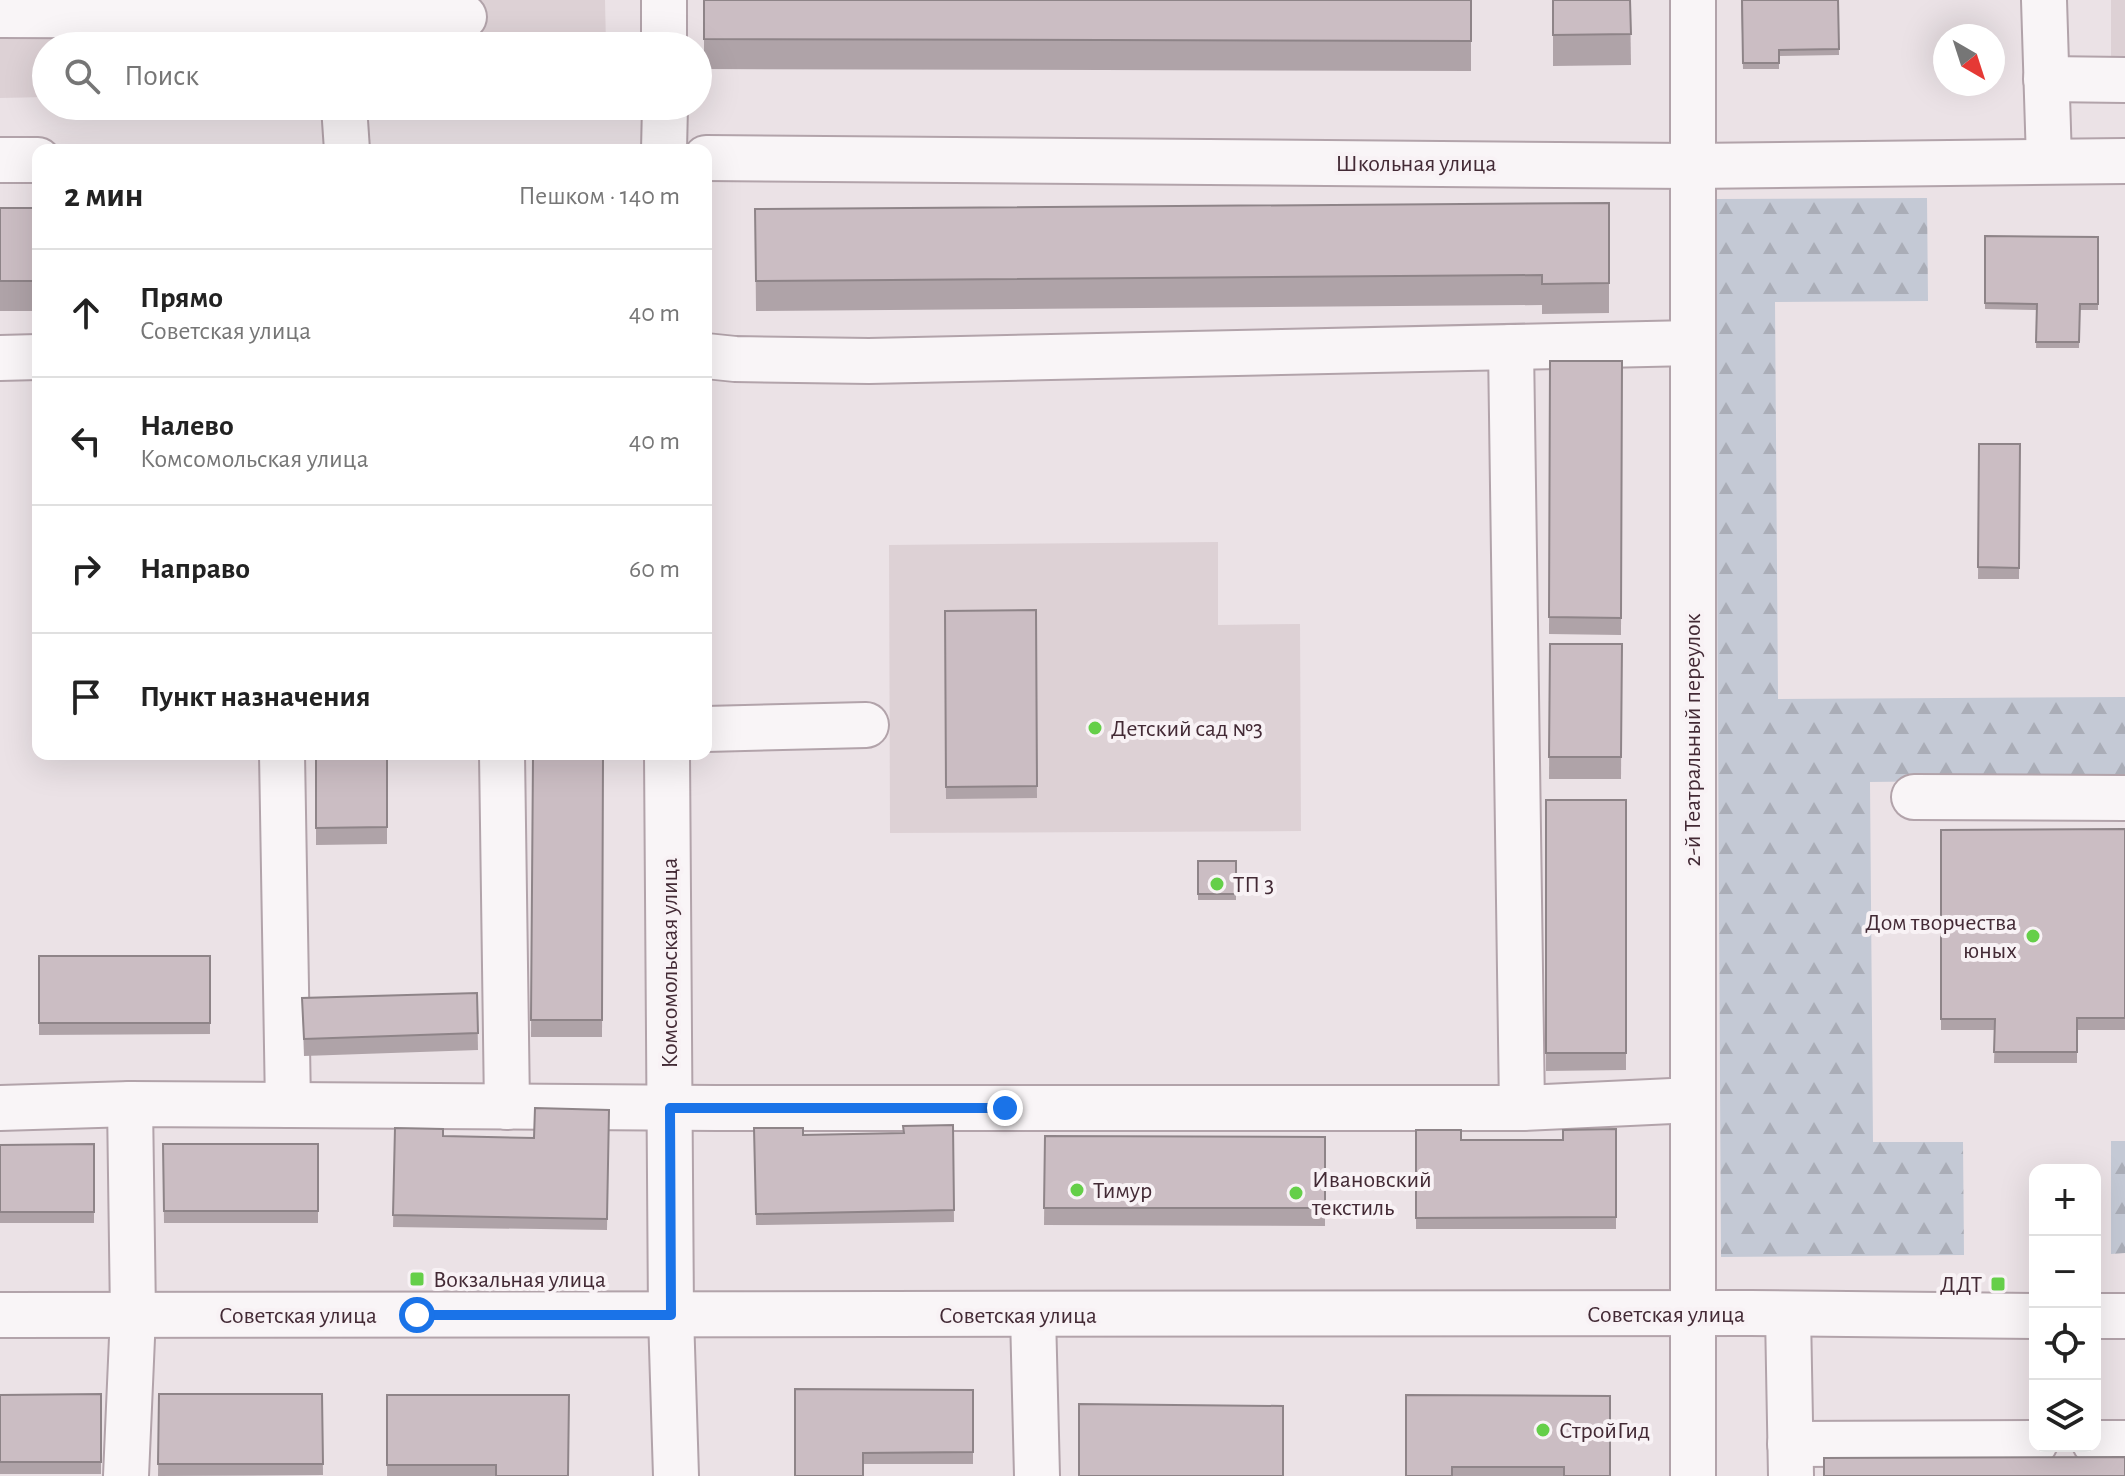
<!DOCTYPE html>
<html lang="ru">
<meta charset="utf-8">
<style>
body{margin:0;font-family:"Alegreya Sans",sans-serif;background:#f2f2f2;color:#222}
.controls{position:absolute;right:24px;bottom:24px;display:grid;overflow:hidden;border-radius:16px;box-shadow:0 8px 32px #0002}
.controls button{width:72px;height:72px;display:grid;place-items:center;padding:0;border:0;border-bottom:2px solid #e0e0e0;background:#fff;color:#222;font:40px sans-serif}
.compass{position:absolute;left:1933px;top:24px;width:72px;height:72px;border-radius:50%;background:#fff;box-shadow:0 8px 32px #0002;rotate:141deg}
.stop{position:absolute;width:24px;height:24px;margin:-18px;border:6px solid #1a73e8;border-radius:50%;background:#fff}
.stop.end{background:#1a73e8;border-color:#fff;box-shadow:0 2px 8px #0008}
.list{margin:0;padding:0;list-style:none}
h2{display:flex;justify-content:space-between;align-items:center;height:104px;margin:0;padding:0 32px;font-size:34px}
h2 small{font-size:26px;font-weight:400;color:#767676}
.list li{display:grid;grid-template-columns:52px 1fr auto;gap:24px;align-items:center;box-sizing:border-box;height:128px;padding:0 32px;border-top:2px solid #e0e0e0}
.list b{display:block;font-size:30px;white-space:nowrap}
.list p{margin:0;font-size:26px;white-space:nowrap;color:#767676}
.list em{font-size:26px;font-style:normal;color:#767676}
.icon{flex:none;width:44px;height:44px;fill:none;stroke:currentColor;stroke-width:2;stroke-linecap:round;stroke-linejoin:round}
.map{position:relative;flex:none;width:2125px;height:1476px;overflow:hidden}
.search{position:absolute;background:#fff;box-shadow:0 8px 32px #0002;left:32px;top:32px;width:680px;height:88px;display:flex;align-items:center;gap:20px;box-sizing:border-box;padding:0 28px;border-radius:44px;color:#767676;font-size:30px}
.panel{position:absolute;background:#fff;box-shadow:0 8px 32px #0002;left:32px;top:144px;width:680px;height:616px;border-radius:16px}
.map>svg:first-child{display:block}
.built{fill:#ddd1d5}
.forest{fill:url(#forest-firs)}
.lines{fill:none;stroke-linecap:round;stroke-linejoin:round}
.minor-casing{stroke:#b2a3aa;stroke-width:48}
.minor{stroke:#f9f5f7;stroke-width:44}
.wall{fill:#afa3a8}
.building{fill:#cbbdc3;stroke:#8e8488;stroke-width:2}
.route{stroke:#1a73e8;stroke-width:10}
.poi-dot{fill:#65cf49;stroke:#f8f2f5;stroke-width:3}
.labels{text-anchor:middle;stroke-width:8;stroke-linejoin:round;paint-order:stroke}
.street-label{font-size:24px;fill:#432a35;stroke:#f8f2f5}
.poi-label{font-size:24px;fill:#432a35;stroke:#f8f2f5;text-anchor:start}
</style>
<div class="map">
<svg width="2125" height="1476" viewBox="0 0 2125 1476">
<defs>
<pattern id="forest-firs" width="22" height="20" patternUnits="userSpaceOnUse" patternTransform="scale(2)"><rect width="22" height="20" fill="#c4c9d5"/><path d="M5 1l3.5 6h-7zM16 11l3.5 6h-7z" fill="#aaadb7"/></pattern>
</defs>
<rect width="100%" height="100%" fill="#ebe2e6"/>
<g class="built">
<path d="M0 0H605L606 46H46V97L0 98Z"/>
<rect x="2111" y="0" width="14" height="66"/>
<path d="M1218 542V625L1300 624 1301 831 890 833 889 545Z"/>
</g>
<g class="forest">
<path d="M1927 198 1928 301 1775 302 1778 699 2125 697V779L1870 782 1873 1142H1963L1964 1255 1721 1257 1715 199Z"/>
<path d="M2111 1141H2125V1253L2111 1254Z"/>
</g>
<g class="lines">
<defs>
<g id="minor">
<path d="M664 0V46"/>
<path d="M1693 0V1476"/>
<path d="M2044 0 2049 160"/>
<path d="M0 15 464 17"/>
<path d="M2046 79 2125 80"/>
<path d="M344 106 347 150"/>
<path d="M664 150 665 106"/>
<path d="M706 158 1691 166 2125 161"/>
<path d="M0 160H38"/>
<path d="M1511 347 1522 1108"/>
<path d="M706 356 735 359 869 361 1692 343"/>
<path d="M0 358 38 357"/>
<path d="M706 729 866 725"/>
<path d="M282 754 288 1105"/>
<path d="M502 754 507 1107"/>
<path d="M667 754 671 1315 676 1476"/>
<path d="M1914 797 2125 798"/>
<path d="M0 1108 130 1104 716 1108H1522L1693 1100"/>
<path d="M1788 1314 1791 1476"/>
<path d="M0 1315 1750 1313 2035 1316"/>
<path d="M1033 1315 1037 1476"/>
<path d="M2095 1316H2125"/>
<path d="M2095 1443H2125"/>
<path d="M1790 1444 2035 1443"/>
<path d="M126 1476 133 1315 130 1104"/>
</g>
</defs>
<use href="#minor" class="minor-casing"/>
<use href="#minor" class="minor"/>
</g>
<g class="wall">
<path d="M704 0H1471V71L704 69Z"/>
<path d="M1553 0H1630L1631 65 1553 66Z"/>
<path d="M1741 0H1838L1839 55 1779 56V69H1743Z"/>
<path d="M1609 203V313L1542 314V305L756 311 755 209Z"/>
<rect x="0" y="208" width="38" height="103"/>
<path d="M1985 236 2098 237V310H2080L2079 348H2036L2037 310 1985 309Z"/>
<path d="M1550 361H1622L1621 635 1549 634Z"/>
<path d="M1979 444H2020L2019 579H1978Z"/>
<path d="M1036 610 1037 798 946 799 945 611Z"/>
<path d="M1550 644H1622L1621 779H1549Z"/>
<path d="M316 754H387V844L316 845Z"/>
<path d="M533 756H603L602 1037H531Z"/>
<path d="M1546 800H1626V1070L1546 1071Z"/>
<path d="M2125 829V1030H2077V1063H1994L1995 1030H1941V830Z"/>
<rect x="1198" y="861" width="38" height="39"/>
<path d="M39 956H210V1034L39 1035Z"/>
<path d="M477 993 478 1050 304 1056 302 998Z"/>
<path d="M609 1110 607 1230 393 1227 395 1128 443 1136 534 1138Z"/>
<path d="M953 1125 954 1222 756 1225 754 1128 803 1135 904 1133Z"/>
<path d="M1616 1129V1229H1416V1130L1461 1140H1563Z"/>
<path d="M1045 1136 1325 1137V1226L1044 1225Z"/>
<path d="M94 1144V1223H0V1145Z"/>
<path d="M163 1144H318V1223H164Z"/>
<path d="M973 1390V1464H863L795 1476Z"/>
<path d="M101 1394V1474H0V1395Z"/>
<path d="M159 1394H322L323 1475 158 1476Z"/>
<path d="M387 1395 569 1476H387Z"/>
<path d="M1406 1395 1610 1476H1406Z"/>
</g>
<g class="building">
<path d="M704 0H1471V41L704 39Z"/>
<path d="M1553 0H1630L1631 34 1553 35Z"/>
<path d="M1742 0H1838L1839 49 1779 50V63H1743Z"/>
<path d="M1609 203V283L1542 284V275L756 281 755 209Z"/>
<rect x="0" y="208" width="38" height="73"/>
<path d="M1985 236 2098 237V304H2080L2079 342H2036L2037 304 1985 303Z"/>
<path d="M1550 361H1622L1621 618 1549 617Z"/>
<path d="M1979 444H2020L2019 568 1978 567Z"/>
<path d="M1036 610 1037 786 946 787 945 611Z"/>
<path d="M1550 644H1622L1621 757H1549Z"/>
<path d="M316 754H387V827L316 828Z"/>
<path d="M533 756H603L602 1020H531Z"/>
<rect x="1546" y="800" width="80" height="253"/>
<path d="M2125 829V1018H2077V1052H1994L1995 1019H1941V830Z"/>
<rect x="1198" y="861" width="38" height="33"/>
<rect x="39" y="956" width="171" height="67"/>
<path d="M477 993 478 1033 304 1039 302 998Z"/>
<path d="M535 1108 609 1110 607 1219 393 1215 395 1128 443 1129V1136L534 1138Z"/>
<path d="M953 1125 954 1210 756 1214 754 1128H803V1135L904 1133 903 1126Z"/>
<path d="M1616 1129V1217L1416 1218V1130H1461V1140H1563V1130Z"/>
<path d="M1045 1136 1325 1137V1208H1044Z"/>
<path d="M94 1144V1212H0V1145Z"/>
<path d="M163 1144H318V1211H164Z"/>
<path d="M795 1389 973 1390V1452L863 1453V1476H795Z"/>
<path d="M101 1394V1462H0V1395Z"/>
<path d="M159 1394H322L323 1464H158Z"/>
<path d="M387 1395H569L568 1476H496V1465H387Z"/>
<path d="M1406 1395 1610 1396V1476H1564V1467H1452V1476H1406Z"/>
<path d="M1079 1404 1283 1406V1476H1079Z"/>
<path d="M2125 1457V1476H1824V1458Z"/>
</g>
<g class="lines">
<path class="route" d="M417 1315H671L670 1108H1005"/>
</g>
<g class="poi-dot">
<circle cx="1095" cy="728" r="8"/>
<circle cx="1217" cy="884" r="8"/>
<circle cx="2033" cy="936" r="8"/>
<circle cx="1077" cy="1190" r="8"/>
<circle cx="1296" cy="1193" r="8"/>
<rect x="409" y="1271" width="16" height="16" rx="4"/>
<rect x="1990" y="1276" width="16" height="16" rx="4"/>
<circle cx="1543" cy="1430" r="8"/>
</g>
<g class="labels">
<g class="street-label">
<text x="1416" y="171">Школьная улица</text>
<text transform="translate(1692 740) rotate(-90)" y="8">2-й Театральный переулок</text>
<text transform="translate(669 963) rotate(-90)" y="8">Комсомольская улица</text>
<text x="1666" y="1322">Советская улица</text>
<text x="298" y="1323">Советская улица</text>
<text x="1018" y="1323">Советская улица</text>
</g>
<g class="poi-label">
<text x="1111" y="736">Детский сад №3</text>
<text x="1233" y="892">ТП 3</text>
<text x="2017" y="930" text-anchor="end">Дом творчества<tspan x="2017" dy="28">юных</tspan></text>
<text x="1312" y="1187">Ивановский<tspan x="1312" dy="28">текстиль</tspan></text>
<text x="1093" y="1198">Тимур</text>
<text x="433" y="1287">Вокзальная улица</text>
<text x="1982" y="1292" text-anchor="end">ДДТ</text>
<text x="1559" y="1438">СтройГид</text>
</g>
</g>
</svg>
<div class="controls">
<button>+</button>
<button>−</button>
<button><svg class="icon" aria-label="locate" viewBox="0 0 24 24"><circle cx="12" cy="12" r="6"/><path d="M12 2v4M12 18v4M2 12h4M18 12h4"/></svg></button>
<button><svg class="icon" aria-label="layers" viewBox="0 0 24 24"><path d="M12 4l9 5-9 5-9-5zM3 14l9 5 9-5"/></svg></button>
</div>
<svg class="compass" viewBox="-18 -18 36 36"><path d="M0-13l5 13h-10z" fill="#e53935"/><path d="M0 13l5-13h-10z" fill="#767676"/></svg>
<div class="stop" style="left:417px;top:1315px"></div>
<div class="stop end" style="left:1005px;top:1108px"></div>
<div class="search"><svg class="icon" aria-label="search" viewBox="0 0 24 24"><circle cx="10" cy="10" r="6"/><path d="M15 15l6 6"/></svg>Поиск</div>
<section class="panel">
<h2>2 мин<small>Пешком · 140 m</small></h2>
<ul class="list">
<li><svg class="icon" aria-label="ahead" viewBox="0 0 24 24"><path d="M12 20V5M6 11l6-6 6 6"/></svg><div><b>Прямо</b><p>Советская улица</p></div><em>40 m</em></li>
<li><svg class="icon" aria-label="left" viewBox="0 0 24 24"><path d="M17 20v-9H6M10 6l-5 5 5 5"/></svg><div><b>Налево</b><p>Комсомольская улица</p></div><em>40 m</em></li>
<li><svg class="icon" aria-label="right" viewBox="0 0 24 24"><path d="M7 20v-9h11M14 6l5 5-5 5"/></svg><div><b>Направо</b></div><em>60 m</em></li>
<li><svg class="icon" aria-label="arrive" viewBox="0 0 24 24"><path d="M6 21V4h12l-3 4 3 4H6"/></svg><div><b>Пункт назначения</b></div></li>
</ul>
</section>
</div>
